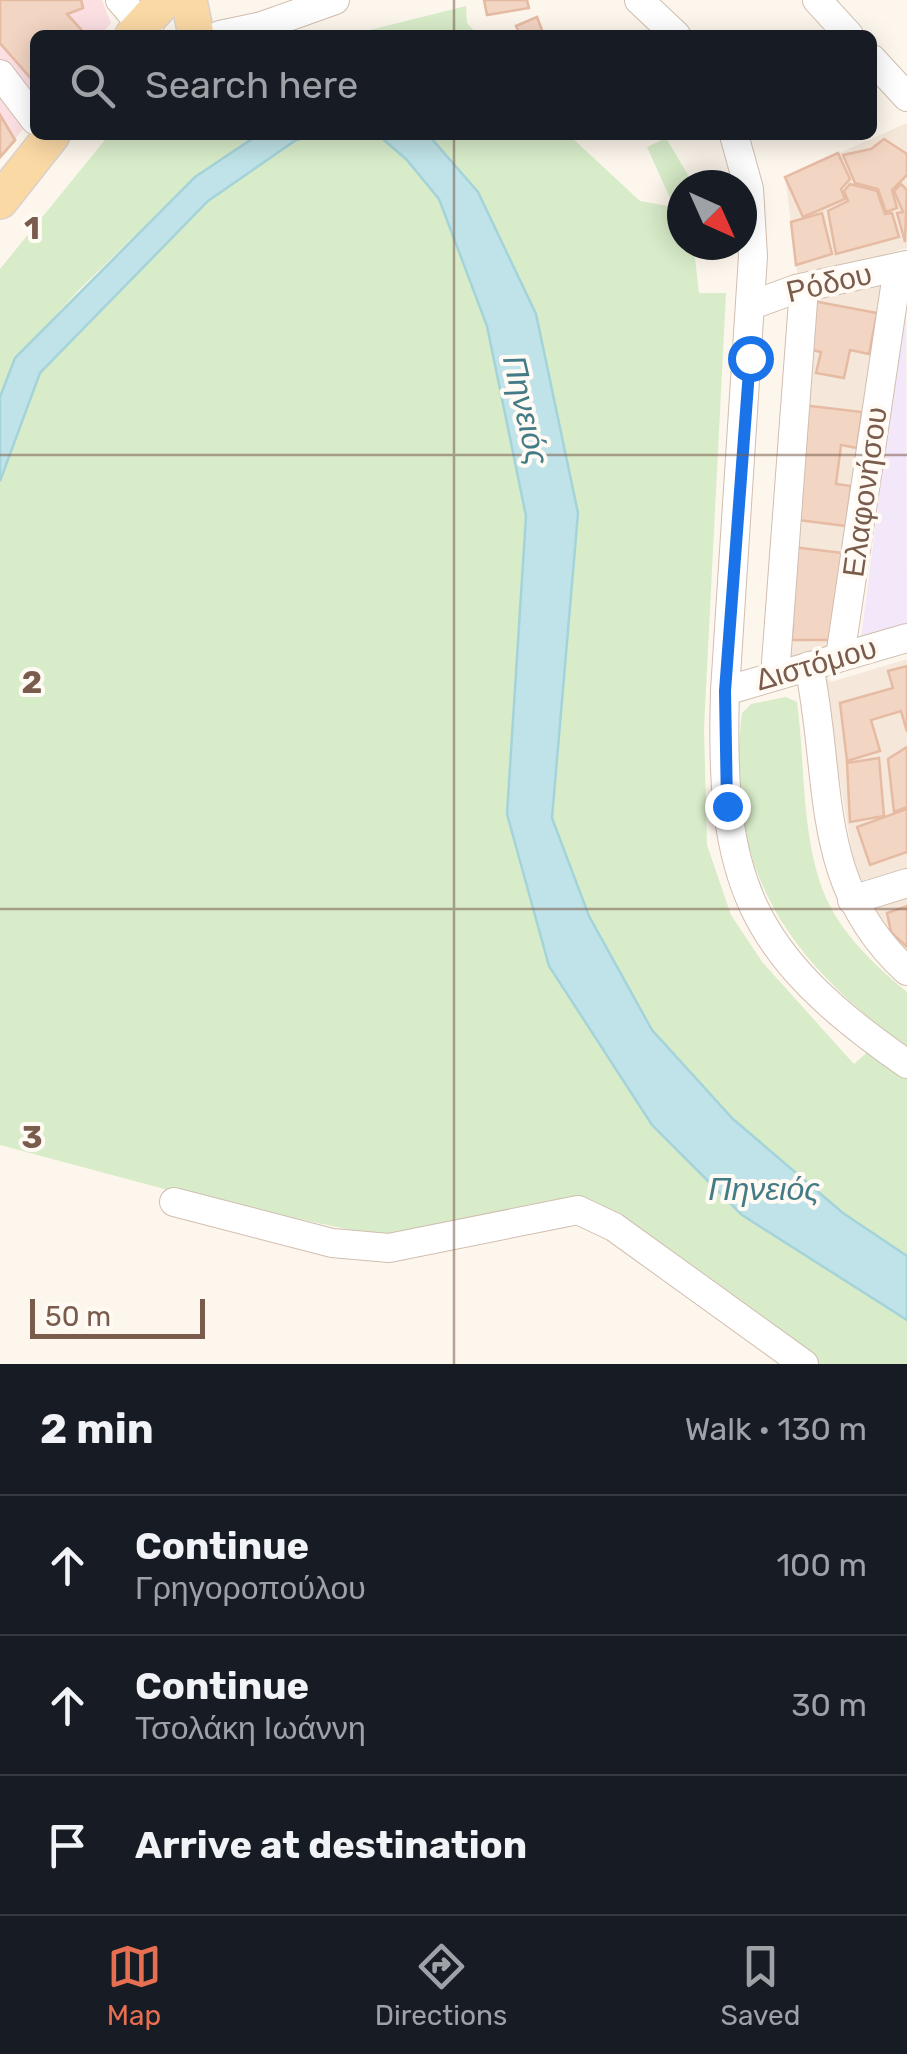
<!DOCTYPE html>
<meta charset="utf-8">
<style>
body{margin:0;font-family:Rubik,sans-serif;background:#20242c;color:#f1f3f6}
.compass{position:absolute;left:667px;top:170px;width:90px;height:90px;border-radius:50%;background:#171b24;box-shadow:0 5px 25px #0003;rotate:135deg}
.scale{position:absolute;left:30px;bottom:25px;width:175px;box-sizing:border-box;padding-left:10px;border:5px solid #7a5c4d;border-top:0;font-size:28px;line-height:35px;white-space:nowrap;color:#7a5c4d;-webkit-text-stroke:8px #fffaf3;paint-order:stroke}
.stop{position:absolute;width:30px;height:30px;margin:-22px;border:8px solid #1a73e8;border-radius:50%;background:#fff}
.stop.end{background:#1a73e8;border-color:#fff;box-shadow:0 2px 10px #0008}
.list{margin:0;padding:0;list-style:none}
h2{display:flex;justify-content:space-between;align-items:center;height:130px;margin:0;padding:0 40px;font-size:42px}
h2 small{font-size:32px;font-weight:400;color:#9ea1a6}
.list li{display:grid;grid-template-columns:65px 1fr auto;gap:30px;align-items:center;box-sizing:border-box;height:140px;padding:0 40px;border-top:2px solid #363941}
.list b{display:block;font-size:38px;white-space:nowrap}
.list p{margin:0;font-size:32px;white-space:nowrap;color:#9ea1a6}
.list em{font-size:32px;font-style:normal;color:#9ea1a6}
.icon{flex:none;width:55px;height:55px;fill:none;stroke:currentColor;stroke-width:2;stroke-linecap:round;stroke-linejoin:round}
.map{position:relative;flex:none;width:907px;height:1364px;overflow:hidden}
.search{position:absolute;background:#171b24;box-shadow:0 5px 25px #0003;left:30px;right:30px;top:30px;height:110px;display:flex;align-items:center;gap:25px;box-sizing:border-box;padding:0 35px;border-radius:15px;color:#9ea1a6;font-size:38px}
.sheet{height:550px;background:#171b24}
nav{display:flex;justify-content:space-around;align-items:center;box-sizing:border-box;height:140px;border-top:2px solid #363941;background:#171b24;font-size:28px;color:#9ea1a6}
nav a{display:grid;justify-items:center;gap:5px}
nav .on{color:#e76f51}
.map>svg:first-child{display:block}
.residential{fill:#f5e8da}
.education{fill:#f3e8fa}
.medical{fill:#fbdfe3}
.green{fill:#d8ecc9}
.water{fill:#bfe3e8;stroke:#a5d3da;stroke-width:2.5}
.building{fill:#f3d5c3;stroke:#e6bba3;stroke-width:2.5}
.lines{fill:none;stroke-linecap:round;stroke-linejoin:round}
.minor-casing{stroke:#d1beb0;stroke-width:30}
.major-casing{stroke:#dad1cd;stroke-width:38}
.minor{stroke:#fff;stroke-width:28}
.major{stroke:#fbd9a5;stroke-width:35}
.route{stroke:#1a73e8;stroke-width:12}
.grid{fill:none;stroke:#7a5c4d;stroke-width:2.5;stroke-opacity:0.55}
.labels{text-anchor:middle;stroke-width:8;stroke-linejoin:round;paint-order:stroke}
.street-label{font-size:30px;fill:#7a5c4d;stroke:#fffaf3}
.water-label{font-size:32px;font-style:italic;fill:#437c86;stroke:#fffaf3}
.grid-label{font-size:32px;text-anchor:middle;font-weight:bold;fill:#7a5c4d;stroke:#fffaf3;stroke-width:8;stroke-linejoin:round;paint-order:stroke}
</style>
<div class="map">
<svg width="907" height="1364" viewBox="0 0 907 1364">
<rect width="100%" height="100%" fill="#fdf6ec"/>
<path class="residential" d="M907 123V248L887 254 826 676 831 682 907 659V957L884 934 855 872 823 678 778 671 798 277 785 177Z"/>
<path class="education" d="M906 290 907 625 861 638Z"/>
<path class="medical" d="M0 0H102L111 23 101 35H35V115L0 157Z"/>
<g class="green">
<path d="M466 6 467 23 478 35H350Z"/>
<path d="M109 135H258L195 177 80 289 16 358 0 397V269Z"/>
<path d="M314 135H378L406 159 439 199 487 326 526 516 507 814 742 1215 907 1320V1364H803L584 1212 409 1242 198 1198 0 1145V481L39 374 208 201 296 140Z"/>
<path d="M427 135H569L640 201 674 207 647 147 666 138 694 185H682V245L723 246 694 250 699 293H726L704 728 707 845 731 915 763 963 854 1064 870 1050 907 1079V1256L843 1213 733 1119 652 1030 589 916 552 818 578 513Z"/>
<path d="M786 697 797 702C806 767 800 847 830 906 847 939 879 969 907 992V1048C787 958 723 869 742 713L751 704Z"/>
</g>
<g class="water">
<path d="M258 135H314L296 140 208 201 40 373 0 481V397L15 358 195 177Z"/>
<path d="M378 135 431 138 478 192 536 314 578 513 552 818 589 916 652 1030 733 1119 843 1213 907 1256V1320L742 1215 652 1125 549 966 507 814 526 516 487 326 439 199 406 159Z"/>
</g>
<g class="building">
<path d="M0 0H81L83 8 67 14 86 35H35V83L0 43Z"/>
<path d="M0 0H81L83 8 67 14 86 35H35V83L0 43Z"/>
<path d="M484 0H527L529 8 487 15Z"/>
<path d="M537 17 543 33 520 35 516 26Z"/>
<path d="M0 115 15 140 0 157Z"/>
<path d="M0 115 15 140 0 157Z"/>
<path d="M884 139 907 154V175L892 190 897 208 886 212 878 189 855 183 843 155 871 149Z"/>
<path d="M838 153 850 179 841 189 845 199 803 217 785 177Z"/>
<path d="M850 184 877 191 885 214 892 213 899 237 836 254 828 211 848 201 844 191Z"/>
<path d="M901 184 907 190 905 242 897 213 903 212 894 191Z"/>
<path d="M822 213 832 254 796 265 791 222Z"/>
<path d="M813 301 877 313 869 354 850 350 844 378 816 373 821 352 803 348Z"/>
<path d="M802 405 862 412 857 448 841 445 836 484 851 486 846 526 790 519Z"/>
<path d="M793 547 843 553 831 640H791L793 626 783 625Z"/>
<path d="M907 666V732L901 711 871 720 880 751 847 761 840 703 893 688 888 671Z"/>
<path d="M907 747V807L894 812 888 759Z"/>
<path d="M879 758 884 816 850 822 847 763Z"/>
<path d="M907 809V852L870 865 857 827Z"/>
<path d="M907 906V947L891 932 887 913Z"/>
</g>
<g class="lines">
<defs>
<g id="minor">
<path d="M120 0 150 35"/>
<path d="M639 0 676 35"/>
<path d="M817 0 849 35"/>
<path d="M220 35 262 26 335 0"/>
<path d="M872 59 907 97"/>
<path d="M0 74 35 120"/>
<path d="M734 135 749 189 753 256 725 691C719 881 748 954 907 1064"/>
<path d="M752 305 796 289 907 265"/>
<path d="M840 657 898 267"/>
<path d="M809 666C833 781 812 884 907 971"/>
<path d="M775 676 804 288"/>
<path d="M725 691 907 638"/>
<path d="M852 900 907 883"/>
<path d="M174 1202 332 1243 389 1248 578 1210 614 1227 804 1364"/>
</g>
<g id="major">
<path d="M189 0 196 35"/>
<path d="M133 35 165 0"/>
<path d="M0 201 52 135"/>
</g>
</defs>
<use href="#minor" class="minor-casing"/>
<use href="#major" class="major-casing"/>
<use href="#minor" class="minor"/>
<use href="#major" class="major"/>
</g>
<g class="lines">
<path class="route" d="M727 806 725 691 750 358"/>
</g>
<path class="grid" d="M454 0V35M454 135V1364M0 455H907M0 909H907"/>
<g class="labels">
<g class="street-label">
<text transform="translate(829 283) rotate(-13)" y="10">Ρόδου</text>
<text transform="translate(865 492) rotate(-82)" y="10">Ελαφονήσου</text>
<text transform="translate(816 664) rotate(-16)" y="10">Διστόμου</text>
</g>
<g class="water-label">
<text transform="translate(526 410) rotate(77)" y="11">Πηνειός</text>
<text x="764" y="1200">Πηνειός</text>
</g>
</g>
<g class="grid-label">
<text x="32" y="239">1</text>
<text x="32" y="693">2</text>
<text x="32" y="1148">3</text>
</g>
</svg>
<svg class="compass" viewBox="-18 -18 36 36"><path d="M0-13l5 13h-10z" fill="#e53935"/><path d="M0 13l5-13h-10z" fill="#9ea1a6"/></svg>
<div class="scale">50 m</div>
<div class="stop" style="left:750px;top:358px"></div>
<div class="stop end" style="left:727px;top:806px"></div>
<div class="search"><svg class="icon" aria-label="search" viewBox="0 0 24 24"><circle cx="10" cy="10" r="6"/><path d="M15 15l6 6"/></svg>Search here</div>
</div>
<section class="sheet">
<h2>2 min<small>Walk · 130 m</small></h2>
<ul class="list">
<li><svg class="icon" aria-label="ahead" viewBox="0 0 24 24"><path d="M12 20V5M6 11l6-6 6 6"/></svg><div><b>Continue</b><p>Γρηγοροπούλου</p></div><em>100 m</em></li>
<li><svg class="icon" aria-label="ahead" viewBox="0 0 24 24"><path d="M12 20V5M6 11l6-6 6 6"/></svg><div><b>Continue</b><p>Τσολάκη Ιωάννη</p></div><em>30 m</em></li>
<li><svg class="icon" aria-label="arrive" viewBox="0 0 24 24"><path d="M6 21V4h12l-3 4 3 4H6"/></svg><div><b>Arrive at destination</b></div></li>
</ul>
</section>
<nav>
<a class="on"><svg class="icon" aria-label="map" viewBox="0 0 24 24"><path d="M3 6l6-2 6 2 6-2v14l-6 2-6-2-6 2zM9 4v14M15 6v14"/></svg>Map</a>
<a><svg class="icon" aria-label="directions" viewBox="0 0 24 24"><path d="M12 3l9 9-9 9-9-9zM9 14v-3h6M13 9l2 2-2 2"/></svg>Directions</a>
<a><svg class="icon" aria-label="saved" viewBox="0 0 24 24"><path d="M7 4h10v16l-5-4-5 4z"/></svg>Saved</a>
</nav>
